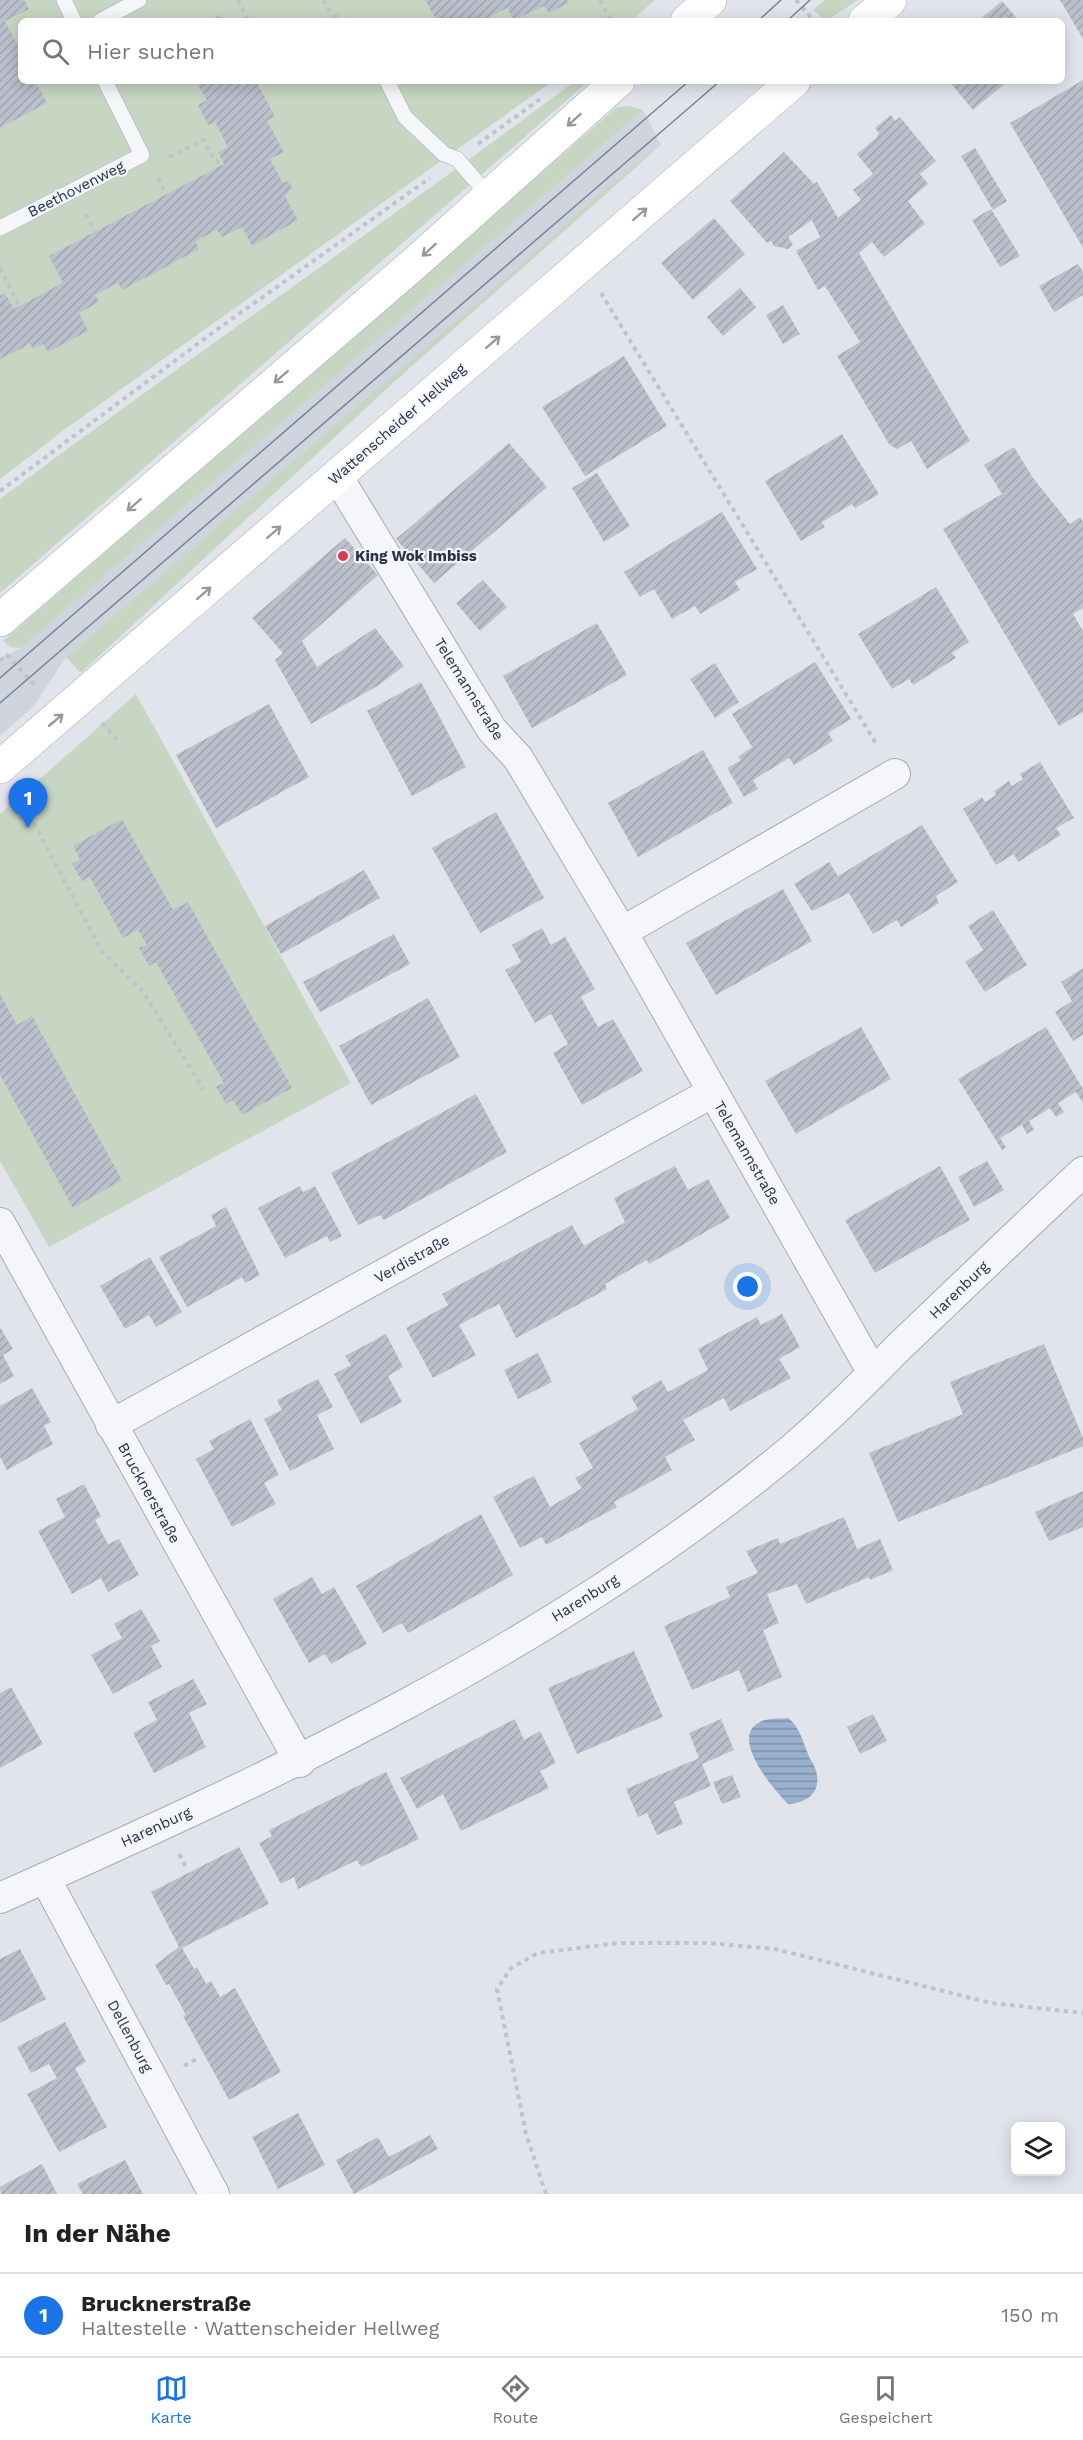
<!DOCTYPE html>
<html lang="de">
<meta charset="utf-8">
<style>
body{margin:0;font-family:"Work Sans",sans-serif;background:#f6f6f6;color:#222}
.controls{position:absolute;right:18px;bottom:18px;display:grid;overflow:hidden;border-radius:9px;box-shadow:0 3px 15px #0003}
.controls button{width:54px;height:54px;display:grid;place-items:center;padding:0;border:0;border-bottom:2px solid #e0e0e0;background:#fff;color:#222;font:30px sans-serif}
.you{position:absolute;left:748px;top:1287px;width:21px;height:21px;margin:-15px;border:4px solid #fff;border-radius:50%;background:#1a73e8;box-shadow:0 0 0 9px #1a73e833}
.badge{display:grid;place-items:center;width:39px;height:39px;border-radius:50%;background:#1a73e8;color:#fff;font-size:20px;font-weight:700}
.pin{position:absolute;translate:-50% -50px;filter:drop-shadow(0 2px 3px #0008)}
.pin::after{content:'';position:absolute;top:32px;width:21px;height:18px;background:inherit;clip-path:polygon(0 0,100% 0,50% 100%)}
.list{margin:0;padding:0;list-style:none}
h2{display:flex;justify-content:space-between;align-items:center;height:78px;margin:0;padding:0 24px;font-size:26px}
h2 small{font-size:20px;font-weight:400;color:#767676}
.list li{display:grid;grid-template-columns:39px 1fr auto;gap:18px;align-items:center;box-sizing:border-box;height:84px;padding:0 24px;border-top:2px solid #e0e0e0}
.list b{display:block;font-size:22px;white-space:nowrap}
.list p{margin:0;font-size:20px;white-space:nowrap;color:#767676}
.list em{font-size:20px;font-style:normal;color:#767676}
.icon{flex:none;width:33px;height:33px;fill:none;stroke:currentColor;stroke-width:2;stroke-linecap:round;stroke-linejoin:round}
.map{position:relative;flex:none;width:1083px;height:2194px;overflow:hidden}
.search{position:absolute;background:#fff;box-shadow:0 3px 15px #0003;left:18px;right:18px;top:18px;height:66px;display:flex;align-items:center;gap:15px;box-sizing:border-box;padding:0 21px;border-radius:9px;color:#767676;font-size:22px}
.sheet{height:162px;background:#fff}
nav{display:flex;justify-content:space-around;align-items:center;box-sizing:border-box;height:84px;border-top:2px solid #e0e0e0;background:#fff;font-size:16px;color:#767676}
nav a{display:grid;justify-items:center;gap:3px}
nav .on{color:#1a73e8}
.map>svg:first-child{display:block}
.built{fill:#cfd4de}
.green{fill:#c6d6c2}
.water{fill:url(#water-rules)}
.building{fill:url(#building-hatch)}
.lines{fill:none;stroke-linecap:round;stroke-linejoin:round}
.service-casing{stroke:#a6abb6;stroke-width:16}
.minor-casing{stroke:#a6abb6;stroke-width:32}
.secondary-casing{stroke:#a6abb6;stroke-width:34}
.path{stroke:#c0c3ca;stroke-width:4;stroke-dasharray:4.5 4.5;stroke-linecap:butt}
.service{stroke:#f5f6f9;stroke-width:15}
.minor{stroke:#f5f6f9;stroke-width:30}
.secondary{stroke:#fff;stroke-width:33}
.tram{stroke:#798397;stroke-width:1.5}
.oneway{stroke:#9498a2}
.poi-dot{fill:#db3c4b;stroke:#f1f4f8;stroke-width:2}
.labels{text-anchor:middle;stroke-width:4.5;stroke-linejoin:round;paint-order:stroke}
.street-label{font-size:15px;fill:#283145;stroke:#f1f4f8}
.poi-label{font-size:15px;font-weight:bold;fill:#283145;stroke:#f1f4f8;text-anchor:start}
</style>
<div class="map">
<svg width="1083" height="2194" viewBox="0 0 1083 2194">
<defs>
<pattern id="water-rules" width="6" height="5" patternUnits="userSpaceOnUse" patternTransform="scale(1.5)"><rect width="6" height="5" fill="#99b0ce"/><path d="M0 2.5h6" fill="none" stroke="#7d90a9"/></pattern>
<pattern id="building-hatch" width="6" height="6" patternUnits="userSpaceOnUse" patternTransform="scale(1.5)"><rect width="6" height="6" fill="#bbc0cc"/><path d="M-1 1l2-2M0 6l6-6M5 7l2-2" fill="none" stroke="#a1a5b1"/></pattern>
</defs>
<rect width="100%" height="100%" fill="#e1e5eb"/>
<path class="built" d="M643 110 661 145 599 194 516 269 66 657 34 706 0 736V658L21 648Z"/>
<g class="green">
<path d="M0 0H655L631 21H21V81H553L64 430 0 479Z"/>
<path d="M825 0H858L826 21 813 10Z"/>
<path d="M575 81H589L0 593V499C190 357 386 223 575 81Z"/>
<path d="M628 106 643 110 21 648 11 647 3 641 617 107Z"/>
<path d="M661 145 393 383 81 673 66 657 516 269 599 194Z"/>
<path d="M136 694 351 1083 49 1247 0 1161V814Z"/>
</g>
<path class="water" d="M788 1718C800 1727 802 1740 808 1754 810 1760 815 1765 816 1771 822 1792 807 1803 788 1804 775 1791 728 1737 760 1722 767 1718 780 1719 788 1718Z"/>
<g class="building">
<path d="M0 0H24L29 9 5 21 21 52V81H35L47 103 0 128Z"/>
<path d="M425 0H567L569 3 549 13 544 6 514 20 507 8 481 21H437Z"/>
<path d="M1060 0H1083V39Z"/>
<path d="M1002 1 1019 21H978Z"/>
<path d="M221 15 225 21H209Z"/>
<path d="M1083 80V248L1010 123Z"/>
<path d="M195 81H256L275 117 267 121 284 152 270 159 283 183 288 181 292 188 285 196 298 220 252 246 242 227 222 237 217 230 195 241 199 249 122 290 118 283 95 295 99 302 79 313 88 331 48 352 43 344 33 349 30 344 0 359V296L5 293 14 309 63 283 49 256 224 164 218 152 228 147 215 122 208 125 198 105 207 100Z"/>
<path d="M949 81H1008L973 110Z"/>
<path d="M891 115 895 121 900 117 936 161 920 174 928 184 908 201 925 224 884 257 872 242 859 253 970 441 927 469 911 441 897 449 889 444 837 356 860 342 825 286 818 290 796 251 820 237 812 220 788 237 793 245 788 249 774 246 771 241 767 243 730 201 784 152 814 184 817 182 838 218 861 200 853 190 873 174 857 154 877 137 879 133 875 128Z"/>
<path d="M975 148 1007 201 993 210 961 156Z"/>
<path d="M991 209 1020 256 1000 267 972 220Z"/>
<path d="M714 218 745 254 693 300 661 263Z"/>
<path d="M1078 264 1083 272V295L1054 312 1039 286Z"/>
<path d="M740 288 756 307 723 336 707 317Z"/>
<path d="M783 305 800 334 783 344 766 315Z"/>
<path d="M624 356 667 426 585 476 542 407Z"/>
<path d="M842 434 879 494 855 508 852 504 822 522 825 527 801 541 765 481Z"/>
<path d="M509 443 547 487 434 583 396 539Z"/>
<path d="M1014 447 1033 478 1070 524 1080 517 1083 522V608L1073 614 1083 631V712L1059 726 943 529 1002 494 984 465Z"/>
<path d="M597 473 630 526 604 542 572 488Z"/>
<path d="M722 512 757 569 735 582 740 590 700 614 695 606 672 619 654 589 640 597 624 572Z"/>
<path d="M345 538 378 575 302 641 317 667 375 628 404 666 379 685 311 724 275 660 283 653 252 618Z"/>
<path d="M483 580 507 607 480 631 456 603Z"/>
<path d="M936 587 969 642 952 653 956 658 913 685 909 679 892 689 858 634Z"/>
<path d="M597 623 627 675 532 728 503 676Z"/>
<path d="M815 662 851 719 828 733 833 741 794 765 789 758 753 780 758 789 744 797 727 768 741 760 738 757 752 747 732 714Z"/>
<path d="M715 663 739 702 715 718 690 679Z"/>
<path d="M421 682 466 767 412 796 367 711Z"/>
<path d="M269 704 309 777 216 828 176 755Z"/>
<path d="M703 750 733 803 638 857 608 803Z"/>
<path d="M1040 762 1074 818 1056 828 1061 835 1018 862 1014 854 996 865 963 809 982 797 985 802 996 795 994 791 1009 781 1012 786 1023 779 1020 774Z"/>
<path d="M496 812 544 898 480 933 432 848Z"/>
<path d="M122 819 173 910 188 902 292 1088 242 1115 233 1100 226 1104 216 1087 224 1083 156 962 149 966 139 948 147 945 138 930 123 938 90 877 82 881 72 864 80 859 73 846Z"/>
<path d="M922 825 958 882 936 896 939 903 901 927 897 920 873 934 849 893 812 911 794 884 829 862 838 876Z"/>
<path d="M364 870 380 898 281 954 265 926Z"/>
<path d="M783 889 812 941 716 995 686 943Z"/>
<path d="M993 910 1027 965 985 992 965 962 983 950 968 926Z"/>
<path d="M542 928 551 945 565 937 595 989 581 997 598 1027 613 1019 643 1071 582 1105 553 1053 568 1044 551 1014 535 1023 505 970 521 962 512 945Z"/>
<path d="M394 934 410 964 320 1012 303 982Z"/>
<path d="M1083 968V1035L1073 1041 1055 1012 1072 1001 1061 982Z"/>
<path d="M0 994 17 1025 32 1016 122 1180 73 1208 0 1075Z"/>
<path d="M428 998 460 1057 371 1105 339 1046Z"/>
<path d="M861 1027 891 1079 796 1134 765 1081Z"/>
<path d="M1046 1027 1083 1089V1103L1076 1092 1058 1103 1064 1112 1056 1117 1050 1108 1029 1121 1034 1130 1027 1134 1022 1125 1000 1138 1006 1147 1002 1150 958 1079Z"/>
<path d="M476 1094 507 1152 384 1220 380 1215 358 1225 331 1173Z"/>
<path d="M987 1161 1004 1190 974 1207 958 1177Z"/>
<path d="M675 1166 688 1190 708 1179 730 1218 649 1264 647 1260 605 1284 607 1289 516 1338 499 1304 474 1317 459 1325 476 1355 433 1378 406 1328 448 1305 442 1294 572 1225 584 1246 625 1222 614 1198Z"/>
<path d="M940 1166 970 1220 875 1273 845 1220Z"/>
<path d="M300 1186 303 1192 315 1186 342 1236 330 1242 327 1236 285 1258 258 1208Z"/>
<path d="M226 1207 260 1275 245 1283 242 1277 187 1307 159 1257 216 1226 211 1215Z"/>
<path d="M150 1257 182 1312 156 1327 149 1315 125 1329 100 1286Z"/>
<path d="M782 1314 800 1347 779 1359 791 1378 730 1411 724 1398 683 1420 695 1440 665 1457 672 1470 614 1502 617 1507 546 1545 542 1537 520 1548 493 1497 534 1476 550 1507 582 1488 575 1478 593 1468 579 1443 638 1409 631 1397 661 1380 668 1392 708 1370 698 1349 757 1317 761 1325Z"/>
<path d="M0 1327 13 1349 3 1355 14 1376 0 1384Z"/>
<path d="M386 1334 403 1367 388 1376 402 1402 361 1424 334 1374 351 1365 345 1356Z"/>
<path d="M1044 1344 1083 1438V1446L898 1522 869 1453 963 1414 950 1382Z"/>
<path d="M538 1353 552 1382 518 1399 504 1370Z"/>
<path d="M318 1379 333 1407 317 1415 334 1449 290 1471 264 1419 282 1410 277 1400Z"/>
<path d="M32 1388 51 1422 44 1426 53 1444 7 1470 0 1457V1406Z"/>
<path d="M250 1419 279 1475 264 1483 276 1504 232 1527 196 1459 214 1449 209 1441Z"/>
<path d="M84 1484 101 1516 95 1520 108 1544 119 1539 139 1575 108 1592 101 1578 72 1594 38 1531 65 1517 56 1499Z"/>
<path d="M1083 1491V1527L1049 1541 1035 1512Z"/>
<path d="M481 1514 513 1575 408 1633 402 1623 383 1633 356 1586Z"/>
<path d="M844 1517 857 1549 880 1539 893 1570 870 1580 869 1577 806 1604 797 1584 767 1594 779 1623 763 1630 782 1677 748 1692 739 1670 692 1690 664 1626 730 1597 726 1587 758 1573 746 1551 778 1538 780 1544Z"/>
<path d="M312 1577 322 1594 334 1587 367 1644 331 1664 325 1654 309 1663 273 1599Z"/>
<path d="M141 1609 160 1641 151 1646 162 1667 113 1694 91 1655 122 1638 114 1624Z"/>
<path d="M634 1651 663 1717 577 1754 548 1688Z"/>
<path d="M193 1679 207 1704 189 1713 206 1747 154 1773 133 1733 157 1720 148 1702Z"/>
<path d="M11 1687 43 1744 0 1768V1693Z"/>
<path d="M873 1714 887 1741 860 1754 847 1727Z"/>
<path d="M515 1719 524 1740 540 1731 556 1763 540 1771 549 1788 461 1831 443 1794 417 1809 400 1778Z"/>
<path d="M721 1719 734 1750 702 1764 711 1786 674 1802 683 1824 657 1835 647 1813 638 1817 626 1789 699 1758 689 1733Z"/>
<path d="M386 1772 419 1839 361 1867 357 1860 298 1889 294 1877 281 1884 259 1843 272 1836 269 1830Z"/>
<path d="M732 1775 741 1797 722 1804 713 1782Z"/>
<path d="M239 1847 269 1904 182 1948 194 1969 197 1967 206 1984 211 1981 220 1997 235 1988 281 2072 229 2100 183 2016 186 2015 169 1984 166 1985 155 1965 179 1947 151 1892Z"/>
<path d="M20 1949 46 1999 0 2023V1959Z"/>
<path d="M65 2022 86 2062 75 2068 107 2127 59 2152 27 2094 57 2078 49 2064 31 2073 17 2047Z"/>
<path d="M298 2113 325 2165 278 2189 252 2137Z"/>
<path d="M430 2135 438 2149 354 2194 336 2160 378 2137 389 2157Z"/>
<path d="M125 2160 143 2194H83L77 2184Z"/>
<path d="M42 2164 57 2194H1L0 2187Z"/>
</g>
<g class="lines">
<defs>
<g id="service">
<path d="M64 0 74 21"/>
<path d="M100 21 139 0"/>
<path d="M387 81 405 117 444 154 457 159 489 196"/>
<path d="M0 228 142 155 105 81"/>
</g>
<g id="minor">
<path d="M337 476 492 730 518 758 622 932 873 1373"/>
<path d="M622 932 895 774"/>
<path d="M0 1223 300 1762"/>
<path d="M111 1425 713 1092"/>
<path d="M45 1878 214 2194"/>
<path d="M0 1898C275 1776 553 1647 786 1454 826 1421 864 1382 901 1345 962 1287 1022 1229 1083 1172"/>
</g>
<g id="secondary">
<path d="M687 21 710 0"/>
<path d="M865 21 890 0"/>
<path d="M0 620 416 262 618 81"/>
<path d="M0 767 794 81"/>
</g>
</defs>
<use href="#service" class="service-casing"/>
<use href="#minor" class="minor-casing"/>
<use href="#secondary" class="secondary-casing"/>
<g class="path">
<path d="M238 0 249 21"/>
<path d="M324 0 327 8 342 21"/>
<path d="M600 0 611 21"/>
<path d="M796 0 814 21"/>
<path d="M478 144 540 99"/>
<path d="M169 157 204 140 215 161 224 164"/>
<path d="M158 178 166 195"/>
<path d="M86 214 95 232"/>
<path d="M0 268 19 306"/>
<path d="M601 293 877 745"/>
<path d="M0 491 215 331 430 178"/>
<path d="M0 661 7 655 36 687"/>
<path d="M102 723 120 743"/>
<path d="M9 802 28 828"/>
<path d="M34 823 102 952 142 990 203 1089"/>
<path d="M179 1854 187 1869"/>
<path d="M184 2066 197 2059"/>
<path d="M546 2194 526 2134 497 1989 511 1968 538 1953 618 1943H708L775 1949 991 2003 1083 2013"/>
</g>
<use href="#service" class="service"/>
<use href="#minor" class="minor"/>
<use href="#secondary" class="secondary"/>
<g class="tram">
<path d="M758 21 781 0"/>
<path d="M787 21 810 0"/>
<path d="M0 678 689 81"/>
<path d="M0 703 720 81"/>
</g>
</g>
<defs><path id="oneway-shaft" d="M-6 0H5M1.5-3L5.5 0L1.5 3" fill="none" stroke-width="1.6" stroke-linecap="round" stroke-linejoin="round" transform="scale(1.5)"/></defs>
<g class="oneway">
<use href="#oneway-shaft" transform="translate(574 120) rotate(138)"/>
<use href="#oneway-shaft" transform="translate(640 214) rotate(-41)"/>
<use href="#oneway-shaft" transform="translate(429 250) rotate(138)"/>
<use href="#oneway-shaft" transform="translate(493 342) rotate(-41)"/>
<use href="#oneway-shaft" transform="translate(281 377) rotate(139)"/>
<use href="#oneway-shaft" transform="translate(134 505) rotate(139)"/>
<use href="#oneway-shaft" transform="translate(274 532) rotate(-41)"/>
<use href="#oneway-shaft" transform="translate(204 593) rotate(-41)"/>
<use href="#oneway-shaft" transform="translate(56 720) rotate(-40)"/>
</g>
<circle class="poi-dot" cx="343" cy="556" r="6"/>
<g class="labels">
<g class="street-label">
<text transform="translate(76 189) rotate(-27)" y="5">Beethovenweg</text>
<text transform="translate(397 424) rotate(-41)" y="5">Wattenscheider Hellweg</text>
<text transform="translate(469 689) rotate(58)" y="5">Telemannstraße</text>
<text transform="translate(747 1153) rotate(60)" y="5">Telemannstraße</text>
<text transform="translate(412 1259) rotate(-29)" y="5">Verdistraße</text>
<text transform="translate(959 1290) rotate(-44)" y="5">Harenburg</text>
<text transform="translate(149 1493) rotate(61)" y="5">Brucknerstraße</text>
<text transform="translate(585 1598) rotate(-32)" y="5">Harenburg</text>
<text transform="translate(156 1827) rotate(-25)" y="5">Harenburg</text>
<text transform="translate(130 2036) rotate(62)" y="5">Dellenburg</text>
</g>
<g class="poi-label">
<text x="355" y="561">King Wok Imbiss</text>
</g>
</g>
</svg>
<div class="controls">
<button><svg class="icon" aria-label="layers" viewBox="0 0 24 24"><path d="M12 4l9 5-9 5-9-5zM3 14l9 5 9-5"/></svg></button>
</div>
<div class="you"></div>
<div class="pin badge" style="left:28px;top:828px">1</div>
<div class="search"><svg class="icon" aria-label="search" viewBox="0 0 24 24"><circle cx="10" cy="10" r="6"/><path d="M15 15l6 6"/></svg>Hier suchen</div>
</div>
<section class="sheet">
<h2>In der Nähe<small></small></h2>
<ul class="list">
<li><span class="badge">1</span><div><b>Brucknerstraße</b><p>Haltestelle · Wattenscheider Hellweg</p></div><em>150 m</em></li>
</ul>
</section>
<nav>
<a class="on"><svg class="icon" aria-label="map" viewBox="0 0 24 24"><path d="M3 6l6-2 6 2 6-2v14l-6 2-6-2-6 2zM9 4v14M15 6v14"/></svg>Karte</a>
<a><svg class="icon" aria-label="directions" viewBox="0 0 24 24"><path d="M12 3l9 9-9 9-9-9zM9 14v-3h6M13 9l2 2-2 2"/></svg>Route</a>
<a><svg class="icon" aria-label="saved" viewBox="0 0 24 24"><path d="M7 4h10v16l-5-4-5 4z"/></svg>Gespeichert</a>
</nav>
